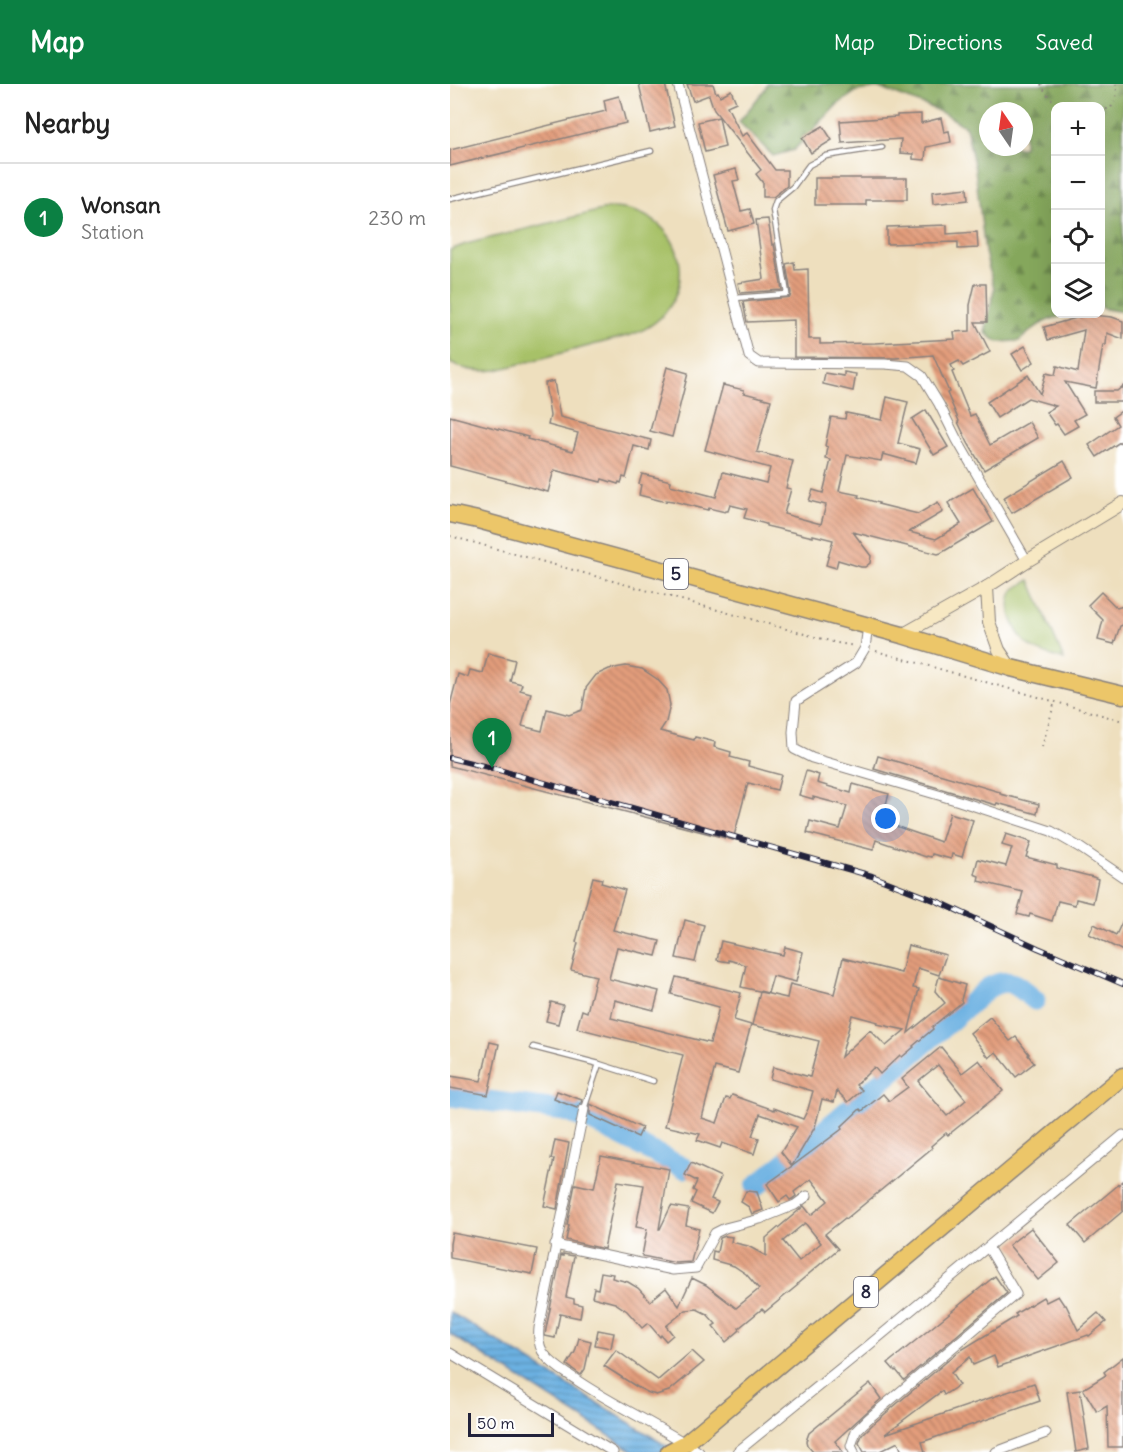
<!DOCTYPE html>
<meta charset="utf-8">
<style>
body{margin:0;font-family:Delius,sans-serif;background:#f6f6f6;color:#222}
.controls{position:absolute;right:18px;top:18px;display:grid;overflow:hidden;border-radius:12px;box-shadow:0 6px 24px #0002}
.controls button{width:54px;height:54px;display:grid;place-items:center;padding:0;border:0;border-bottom:2px solid #e0e0e0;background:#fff;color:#222;font:30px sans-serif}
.compass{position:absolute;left:529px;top:18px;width:54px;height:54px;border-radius:50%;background:#fff;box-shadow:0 6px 24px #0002;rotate:347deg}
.scale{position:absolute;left:18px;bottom:15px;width:86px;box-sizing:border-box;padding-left:6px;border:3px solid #22223b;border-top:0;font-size:16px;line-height:21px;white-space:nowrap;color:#22223b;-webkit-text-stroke:4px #fff;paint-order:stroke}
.you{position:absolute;left:436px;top:735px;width:21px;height:21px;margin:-15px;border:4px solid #fff;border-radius:50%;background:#1a73e8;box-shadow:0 0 0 9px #1a73e833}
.badge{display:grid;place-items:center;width:39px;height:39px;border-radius:50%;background:#0b8043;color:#fff;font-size:20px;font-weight:700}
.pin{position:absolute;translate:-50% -50px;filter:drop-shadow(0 2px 3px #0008)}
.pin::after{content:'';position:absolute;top:32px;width:21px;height:18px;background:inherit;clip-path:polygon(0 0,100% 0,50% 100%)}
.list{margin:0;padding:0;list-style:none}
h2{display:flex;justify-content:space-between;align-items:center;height:78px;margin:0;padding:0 24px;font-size:26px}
h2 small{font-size:20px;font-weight:400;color:#767676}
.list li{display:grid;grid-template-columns:39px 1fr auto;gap:18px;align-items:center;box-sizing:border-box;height:108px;padding:0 24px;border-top:2px solid #e0e0e0}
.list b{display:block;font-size:22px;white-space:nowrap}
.list p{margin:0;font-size:20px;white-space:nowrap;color:#767676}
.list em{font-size:20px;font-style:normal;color:#767676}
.icon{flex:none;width:33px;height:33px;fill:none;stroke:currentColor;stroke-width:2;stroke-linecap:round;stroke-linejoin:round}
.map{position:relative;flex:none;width:673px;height:1368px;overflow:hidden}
header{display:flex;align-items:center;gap:36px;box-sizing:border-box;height:84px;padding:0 30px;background:#0b8043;color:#fff}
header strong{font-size:28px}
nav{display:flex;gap:33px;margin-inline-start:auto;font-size:21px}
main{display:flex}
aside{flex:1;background:#fff}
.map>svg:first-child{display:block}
.green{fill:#a7c168;stroke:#647252;stroke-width:1.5}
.forest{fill:url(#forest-firs);stroke:#54644c;stroke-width:1.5;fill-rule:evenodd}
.water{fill:url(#water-rules);stroke:#476a8e;stroke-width:1.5}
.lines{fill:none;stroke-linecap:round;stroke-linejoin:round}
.river{stroke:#6cb1e2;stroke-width:21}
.building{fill:url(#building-back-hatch);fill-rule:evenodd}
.lane-casing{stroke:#88807c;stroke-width:7}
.street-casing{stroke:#88807c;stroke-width:11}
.secondary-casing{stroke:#88807c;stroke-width:14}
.highway-casing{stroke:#88807c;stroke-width:19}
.path{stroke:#88807c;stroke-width:2;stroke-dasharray:1.5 4.5;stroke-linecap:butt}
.lane{stroke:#fff;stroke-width:4.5}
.street{stroke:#fff;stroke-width:9}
.secondary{stroke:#f7e8c3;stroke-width:12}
.highway{stroke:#ecc669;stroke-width:16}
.rail-casing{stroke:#22223b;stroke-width:6}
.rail{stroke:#fff;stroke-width:4;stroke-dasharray:11;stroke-linecap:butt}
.labels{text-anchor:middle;stroke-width:4.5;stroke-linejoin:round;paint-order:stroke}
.shield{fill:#fff;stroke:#646476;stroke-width:1.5}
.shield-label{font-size:18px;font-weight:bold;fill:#22223b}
</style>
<header>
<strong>Map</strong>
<nav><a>Map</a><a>Directions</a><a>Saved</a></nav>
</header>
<main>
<aside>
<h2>Nearby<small></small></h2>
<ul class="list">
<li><span class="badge">1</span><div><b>Wonsan</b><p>Station</p></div><em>230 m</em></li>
</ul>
</aside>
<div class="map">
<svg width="673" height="1368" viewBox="0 0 673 1368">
<defs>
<pattern id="forest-firs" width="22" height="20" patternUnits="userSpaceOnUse" patternTransform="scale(1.5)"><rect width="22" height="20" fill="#85a75c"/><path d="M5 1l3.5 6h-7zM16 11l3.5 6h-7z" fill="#6c884d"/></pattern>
<pattern id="water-rules" width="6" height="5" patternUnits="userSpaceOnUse" patternTransform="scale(1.5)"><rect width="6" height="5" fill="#6cb1e2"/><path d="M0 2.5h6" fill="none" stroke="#5890b8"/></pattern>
<pattern id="building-back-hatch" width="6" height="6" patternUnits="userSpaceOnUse" patternTransform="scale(1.5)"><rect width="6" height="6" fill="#e39d7b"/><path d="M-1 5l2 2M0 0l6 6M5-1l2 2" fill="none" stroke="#b88066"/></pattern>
</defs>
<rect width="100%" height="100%" fill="#fff"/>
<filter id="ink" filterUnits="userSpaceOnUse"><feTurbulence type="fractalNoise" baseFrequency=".0167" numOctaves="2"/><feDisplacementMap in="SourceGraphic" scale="12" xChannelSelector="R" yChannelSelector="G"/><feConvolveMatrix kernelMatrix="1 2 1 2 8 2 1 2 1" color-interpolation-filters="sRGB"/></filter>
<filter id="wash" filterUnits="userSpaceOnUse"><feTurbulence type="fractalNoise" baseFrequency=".008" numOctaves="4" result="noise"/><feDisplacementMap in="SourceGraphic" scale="24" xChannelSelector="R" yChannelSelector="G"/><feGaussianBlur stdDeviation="1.35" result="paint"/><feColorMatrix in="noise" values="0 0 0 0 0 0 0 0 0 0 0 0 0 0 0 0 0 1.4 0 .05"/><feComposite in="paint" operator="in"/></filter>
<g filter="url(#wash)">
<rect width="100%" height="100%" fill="#eedfbe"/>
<g class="green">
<path d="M160 124C241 124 257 225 181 251L47 286C30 288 15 287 0 279V166L16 160Z"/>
<path d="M580 496 614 576C604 572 592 570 583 564 567 556 551 521 564 506 568 502 575 499 580 496Z"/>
</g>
<path class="forest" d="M317 0H673V228L651 224 650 22H606V230H623C596 235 590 238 569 257L548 258 535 249 544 205 535 168 525 85 516 43 497 31 477 22 429 4 407 7 387 21 344 66 323 72 289 38 315 5ZM538 27H574V63H538Z"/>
<path class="water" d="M0 1228 201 1352 226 1368H185L0 1250Z"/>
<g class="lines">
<g class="river">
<path d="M0 1012 115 1027 144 1038 234 1084"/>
<path d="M306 1102 389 1034 538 904C561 891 567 902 585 916"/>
</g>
</g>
<g id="blocks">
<g class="building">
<path d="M189 0H215L225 42 200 48Z"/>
<path d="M237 0H263L266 9 268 8 270 12 281 6 286 18 277 22 292 52 297 49 325 86H337V102L323 113H313V99L306 90 311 86 264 26 259 11 243 17Z"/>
<path d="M169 12 176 39 0 82V66L156 27 154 16Z"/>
<path d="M471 30V39L491 34 494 48 499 47 501 58 476 63 475 76 463 75V70L450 69 451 55 392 59 390 37 447 33V31Z"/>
<path d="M269 33 275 63 255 68 248 38Z"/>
<path d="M373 42 382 56 361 69 352 54Z"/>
<path d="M286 85 289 96 283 97 291 127 300 125 304 140 278 147 263 91Z"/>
<path d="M365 94H457V116H416V121H365Z"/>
<path d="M517 104 518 116 483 120 482 108Z"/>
<path d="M318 135 322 161 324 160 332 206 290 209 288 199 314 195 306 136Z"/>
<path d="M497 141V150L527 148 528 164 508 165V158L437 160V143Z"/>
<path d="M344 178 345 186 358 185 359 255H370V260L425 259 505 255 504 248 520 247V221L525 200H536L537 238H525L540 268 513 282 509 277 501 281 504 287 502 288 520 332 525 330 540 361 579 338 588 354 534 386 518 359 508 338 509 337 497 309 499 308 483 271 445 274 344 273V236L297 238 293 218 340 213 341 209 336 180Z"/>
<path d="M631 230 662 233 673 237V255L657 249 656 261H653L646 304 615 298 635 330 624 336 628 342 614 350 607 340 605 341 596 328 606 322 578 314 547 334 537 318 578 291 590 310 596 289 605 291 607 282 628 288 634 246 598 256 594 243 630 233Z"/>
<path d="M575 262 584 278 572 286 562 270Z"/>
<path d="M217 283 238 289 222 353 200 347Z"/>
<path d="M394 288 406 290 403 307 373 300 375 289 394 292Z"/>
<path d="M104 297 110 333 201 356 199 366 184 362 176 394 173 393 171 399 169 398 168 400 152 395 151 398 104 386 98 408 0 382V332L78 353 77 355 123 367 128 349 98 341 100 332 95 299Z"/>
<path d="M273 301 294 306V309L321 316 307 368 343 377 336 404 341 405 334 430 371 440 376 421 359 417 363 406 373 409 381 376 376 375 378 363 375 362 381 333 395 335 396 329 432 336 437 313 458 318 448 359 470 365 466 379 433 370 431 377 397 371 389 407 409 411 408 413 429 419 428 420 468 430 488 418 493 428 459 448 486 455 511 440 498 419 523 404 543 438 491 469 488 470 403 448 421 472 420 479 415 483H411L388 476 386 484 376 481 383 456 363 451V453L316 442V440L294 434 297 425 280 421 278 427H276L275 428 259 424 258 426 223 417 216 416V418L189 411 191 401 189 400 192 390 221 397 220 401 266 413 273 388 316 399 320 384 255 366Z"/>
<path d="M673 302V318H644V307H667Z"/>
<path d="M476 326 498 363 484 371 462 335Z"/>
<path d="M673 326V356L647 373 639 361 668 341 663 333Z"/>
<path d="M614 377 623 393 562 429 553 414Z"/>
<path d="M651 508 667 524 673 522V541L670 542 664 560 648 556 653 536 638 521Z"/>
<path d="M38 569 65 576 60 597 72 600 70 606 81 609 72 642 92 647 97 625 119 631 132 626 136 604 146 591 159 585 176 582 192 585 207 595 217 606 220 621 216 638 210 647 244 656 245 653 265 658 264 663 281 668 280 673 299 678 298 682 331 691 327 706 298 699 283 756 0 682V621L8 590 18 593 20 586 33 589Z"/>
<path d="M428 672 550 708V710L589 720 587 730 547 719 546 721 424 685Z"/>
<path d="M356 687 369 691 367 699 401 709 403 700 439 710 431 737 491 758 500 729 523 736 512 773 502 770 501 775 482 770 481 773 477 772 476 773 426 756 423 766 357 749 360 737 390 745 397 722 363 713V715L349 711Z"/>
<path d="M556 750 581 758 576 773 607 781V784L643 793 648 795 643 819 626 815 625 821 608 817 602 837 580 830 579 833 567 830 573 808 528 797 529 792 524 790 528 775 556 782 562 764 552 761Z"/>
<path d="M143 793 152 795 151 799 175 806 163 846 210 857 206 872 167 863 159 895 209 907 204 926 165 916 161 934 260 959 269 923 221 910 226 893 291 909 284 936 301 941 288 989 265 983 252 1034 267 1039 276 1014 280 1015 282 1011 324 1026V1024L353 1035 358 1025 363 1007 320 995 323 983 360 993 369 957 302 941 310 908 337 914 340 900 372 908V907L384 910 393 874 451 889 458 861 496 871 489 891 468 884 463 904 469 905 458 949 495 919 485 907 489 893 515 901 511 916 512 918 482 943 483 945 463 962 464 963 452 973 450 971 430 990 424 983 406 1001 412 1006 398 1018 387 1007 384 1018 372 1015 365 1043 342 1082 331 1068 347 1043 310 1030 302 1052 309 1054 304 1070 272 1059 270 1064 247 1056 250 1050 215 1042 233 971 127 944 132 926 137 928 146 892 121 886 128 859 126 858ZM402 931 428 938 427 940 455 946 436 962 420 946 391 973Z"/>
<path d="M235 836 254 841 245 878 226 874Z"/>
<path d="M673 836V867L639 850 644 840 666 851Z"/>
<path d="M271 857 333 871 335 863 353 868 346 898 323 892 318 909 291 903 296 881 279 876V878L267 876Z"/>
<path d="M101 918 113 921 108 940 96 937Z"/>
<path d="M540 933 560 957 566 953 579 970 578 971 584 979 566 993 546 968 539 974 520 949Z"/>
<path d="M40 958 49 960 38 1011 0 1004V992L31 997Z"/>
<path d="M491 963 512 989 529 976 553 1007 498 1051 496 1049 481 1062 482 1064 396 1135 395 1134 375 1150 388 1165 347 1200 348 1201 315 1228 312 1225 289 1244 290 1246 276 1258 263 1242 266 1240 257 1230 247 1225 236 1226 216 1242 223 1251 216 1257 211 1251 210 1253 198 1239 192 1244 177 1227 165 1219 142 1213 144 1204 148 1205 151 1188 163 1190 162 1194 178 1198 188 1204 200 1217 216 1204 229 1222 242 1194 256 1201 286 1224 309 1205 296 1190 284 1182 262 1176 263 1167 267 1168 270 1154 275 1152 282 1153 281 1158 298 1162 316 1172V1154L354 1122 361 1131 378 1117 361 1095 344 1108 346 1112 342 1115 340 1116 337 1112 329 1118 317 1100 342 1082 341 1083 392 1045 391 1043 410 1025 412 1027 433 1010 439 1017 458 1003 452 995ZM488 981 516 1016 497 1032 468 997ZM355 1139 371 1159 349 1177 333 1157Z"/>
<path d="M107 1007 132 1016 131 1019 127 1024 104 1015Z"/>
<path d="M140 1020 192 1044 188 1053 140 1031Z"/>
<path d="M105 1056 119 1059 107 1125 94 1122 104 1075H101Z"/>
<path d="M151 1072 219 1085 209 1145H210L221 1122 239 1125 236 1141 249 1145 241 1178 226 1179 192 1172 197 1145 186 1143 194 1101 168 1097 154 1165 116 1156 119 1141H117L125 1100 144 1104Z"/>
<path d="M241 1079 271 1093 261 1115 268 1118 262 1129 241 1119 246 1108 243 1106 247 1097 235 1091Z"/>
<path d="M673 1097V1127L635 1159 620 1141Z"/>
<path d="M296 1107 307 1108 313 1126 302 1130 299 1123 291 1118Z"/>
<path d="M581 1144 609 1179 588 1196 559 1161Z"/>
<path d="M2 1149 87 1165 82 1190 0 1174V1160Z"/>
<path d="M113 1170 124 1172 116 1213 124 1215V1219L132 1221 130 1234 110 1230 105 1254 95 1252 96 1245 111 1171 113 1172Z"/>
<path d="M545 1192 557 1209 454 1296 446 1286 445 1287 438 1279Z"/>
<path d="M608 1212 614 1221H616L628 1246 648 1229 656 1238 639 1252 638 1251 548 1283 544 1272 523 1281 520 1273 501 1289 509 1301 494 1311 492 1307 435 1350 584 1299 590 1317 472 1358 475 1368H452L448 1358 428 1368H414L409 1359 412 1351 423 1340 508 1268 567 1232 565 1230 593 1213 596 1218Z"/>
<path d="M148 1246 164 1249 161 1264 145 1261Z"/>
<path d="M129 1254 141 1257 135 1285 131 1291 117 1281 125 1268Z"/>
<path d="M166 1266 208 1296 242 1267 254 1278 219 1307 206 1311 199 1309 187 1303 154 1282Z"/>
<path d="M673 1273V1363H658L657 1322 647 1328 633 1305 656 1291 654 1288Z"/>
<path d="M420 1299 431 1315 385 1357 393 1368H363L357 1361 356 1357 359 1349Z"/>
<path d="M630 1306 639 1365 626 1368 617 1308Z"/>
</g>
</g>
</g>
<g filter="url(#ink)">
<use href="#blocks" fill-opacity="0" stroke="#88807c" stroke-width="1.5"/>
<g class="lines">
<defs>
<g id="lane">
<path d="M0 115 201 67"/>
<path d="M285 214 337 210 323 126 326 117 343 103 359 81 376 72 432 63"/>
<path d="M83 963 149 980 203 997"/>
<path d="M134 1025 149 980"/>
</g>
<g id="street">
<path d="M228 0 299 272 309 279 435 280 458 282 472 292 489 320 507 356 577 477"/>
<path d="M418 542 415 564 406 579 346 617 343 648 344 665 362 674 509 717 601 747 629 763 673 793"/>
<path d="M134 1025 89 1244C88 1254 89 1264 95 1271 103 1282 117 1289 128 1297 167 1323 210 1342 249 1368"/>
<path d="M105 1161 223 1186 246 1184 265 1149 275 1144 310 1135 345 1121 357 1112"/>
<path d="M0 1269 163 1368"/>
<path d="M287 1368 413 1266 673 1051"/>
<path d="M404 1368 401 1362 406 1347 418 1335 566 1210 538 1163"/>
<path d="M546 1368 596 1349"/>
</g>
<g id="secondary">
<path d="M537 503 539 538 549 566 561 584"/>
<path d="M452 551 537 503 577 477 673 419"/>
</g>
<g id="highway">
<path d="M0 430 28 436 452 551 561 584 673 611"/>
<path d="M219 1368 236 1359 673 992"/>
</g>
</defs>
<use href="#lane" class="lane-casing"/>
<use href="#street" class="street-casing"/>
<use href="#secondary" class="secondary-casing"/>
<use href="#highway" class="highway-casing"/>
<g class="path">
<path d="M591 0C599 15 602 17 617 22"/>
<path d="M650 25H660C666 17 668 10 666 0"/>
<path d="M0 452 387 559 405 562"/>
<path d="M426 567 673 637"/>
<path d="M592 663 605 617"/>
</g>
<use href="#lane" class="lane"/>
<use href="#street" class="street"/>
<use href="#secondary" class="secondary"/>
<use href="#highway" class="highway"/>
<defs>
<path id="rail" d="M0 674 42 684 422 792 489 818 588 864 673 900"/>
</defs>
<use href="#rail" class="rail-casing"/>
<use href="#rail" class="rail"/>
</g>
</g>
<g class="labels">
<g class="shield">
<rect x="214" y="475" width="24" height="30" rx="4.5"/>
<rect x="404" y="1193" width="24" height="30" rx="4.5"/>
</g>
<g class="shield-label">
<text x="226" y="496">5</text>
<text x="416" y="1214">8</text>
</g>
</g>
</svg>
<div class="controls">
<button>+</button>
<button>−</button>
<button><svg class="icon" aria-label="locate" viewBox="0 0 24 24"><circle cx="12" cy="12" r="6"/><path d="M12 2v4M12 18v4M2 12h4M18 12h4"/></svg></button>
<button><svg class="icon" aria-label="layers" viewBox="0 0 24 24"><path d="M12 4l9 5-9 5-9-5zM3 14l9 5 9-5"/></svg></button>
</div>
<svg class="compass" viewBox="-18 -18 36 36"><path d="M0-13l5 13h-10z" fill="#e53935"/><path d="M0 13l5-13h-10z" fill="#767676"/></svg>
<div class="scale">50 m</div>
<div class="you"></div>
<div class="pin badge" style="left:42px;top:684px">1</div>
</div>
</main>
